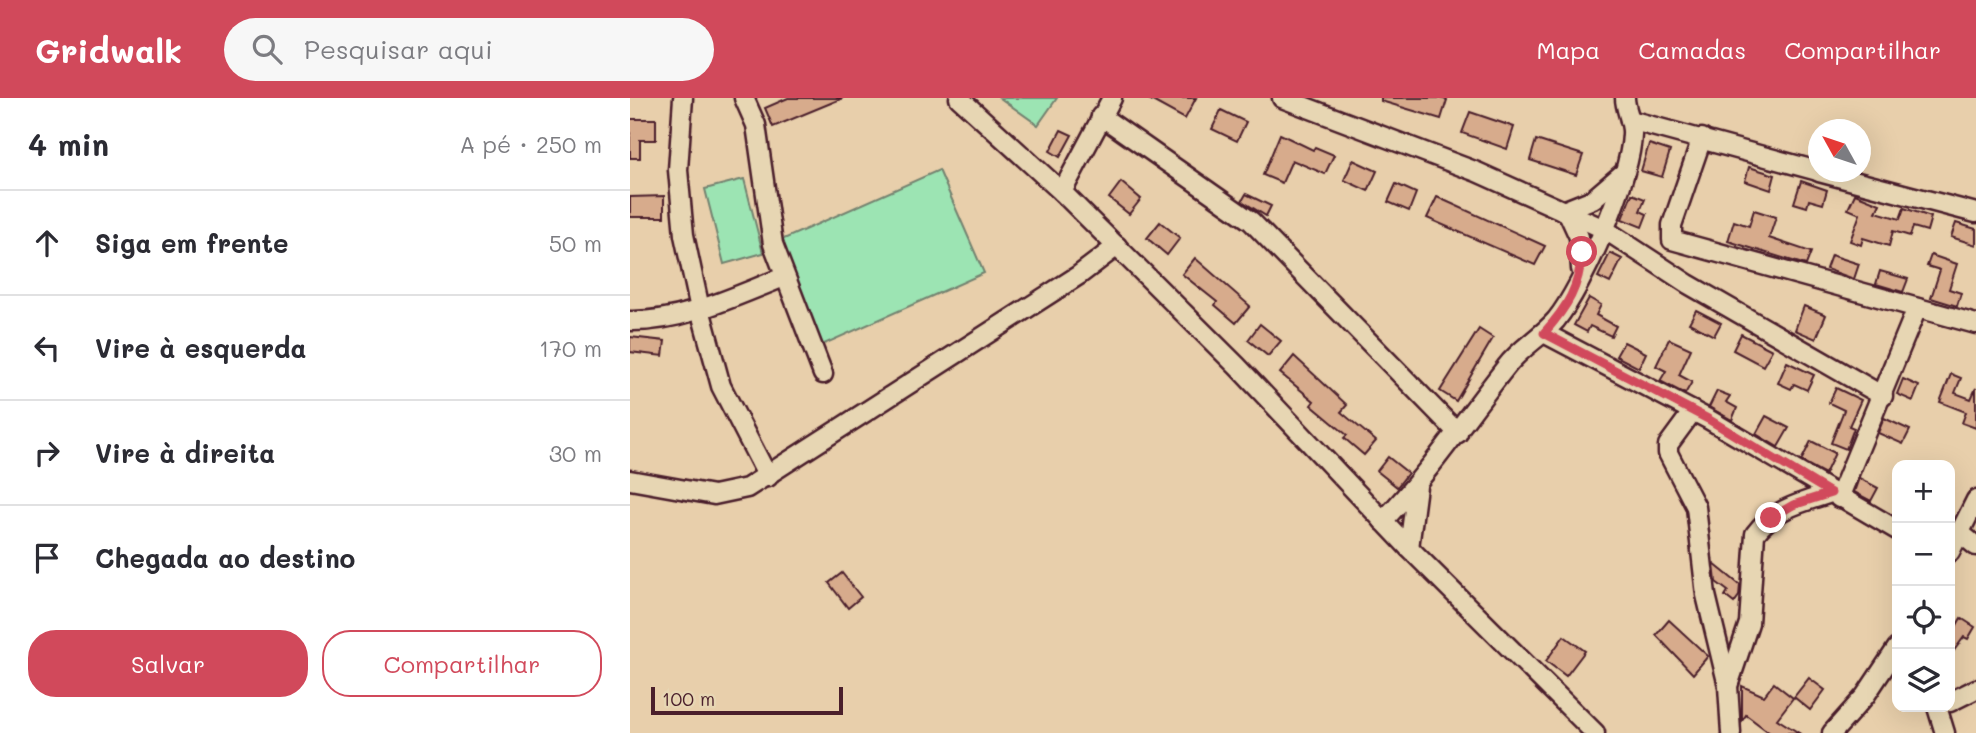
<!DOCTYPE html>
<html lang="pt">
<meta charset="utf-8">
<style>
body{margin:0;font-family:Mali,sans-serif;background:#f7f7f7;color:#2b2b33}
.controls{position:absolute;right:21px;bottom:21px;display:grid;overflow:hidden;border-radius:14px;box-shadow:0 7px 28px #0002}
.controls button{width:63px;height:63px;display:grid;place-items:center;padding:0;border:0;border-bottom:2px solid #e1e1e2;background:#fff;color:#2b2b33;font:35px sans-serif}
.compass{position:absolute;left:1178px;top:21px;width:63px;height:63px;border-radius:50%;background:#fff;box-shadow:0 7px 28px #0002;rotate:310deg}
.scale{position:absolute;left:21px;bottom:18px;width:192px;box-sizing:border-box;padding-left:7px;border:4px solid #4a1f2b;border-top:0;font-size:19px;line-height:24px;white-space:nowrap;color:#4a1f2b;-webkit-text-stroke:5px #e7d6b3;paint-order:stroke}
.stop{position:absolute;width:21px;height:21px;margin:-16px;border:5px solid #d1495b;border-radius:50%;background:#fff}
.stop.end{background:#d1495b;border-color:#fff;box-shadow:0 2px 7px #0008}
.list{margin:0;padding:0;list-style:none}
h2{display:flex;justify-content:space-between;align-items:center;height:91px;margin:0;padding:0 28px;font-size:30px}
h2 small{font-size:23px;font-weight:400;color:#7c7c81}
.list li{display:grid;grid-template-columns:46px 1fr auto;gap:21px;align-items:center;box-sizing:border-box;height:105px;padding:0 28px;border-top:2px solid #e1e1e2}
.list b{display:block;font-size:26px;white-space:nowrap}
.list em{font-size:23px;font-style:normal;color:#7c7c81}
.actions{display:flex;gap:14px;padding:21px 28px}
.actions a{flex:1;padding:16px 0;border:2px solid #d1495b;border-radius:28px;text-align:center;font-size:24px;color:#d1495b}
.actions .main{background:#d1495b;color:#fff}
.icon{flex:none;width:38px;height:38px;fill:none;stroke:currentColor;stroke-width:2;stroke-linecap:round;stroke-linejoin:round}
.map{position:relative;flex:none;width:1346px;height:635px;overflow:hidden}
header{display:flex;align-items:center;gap:42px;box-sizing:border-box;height:98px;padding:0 35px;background:#d1495b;color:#fff}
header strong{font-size:33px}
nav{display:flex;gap:38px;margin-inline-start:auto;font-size:24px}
.search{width:490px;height:63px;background:#f7f7f7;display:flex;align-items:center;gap:18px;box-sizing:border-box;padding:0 24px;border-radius:38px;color:#7c7c81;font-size:26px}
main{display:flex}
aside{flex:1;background:#fff}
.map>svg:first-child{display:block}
.garden{fill:#9ce4b3;stroke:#73826f;stroke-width:2}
.building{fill:#d7ab8c;stroke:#4a1f2b;stroke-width:2}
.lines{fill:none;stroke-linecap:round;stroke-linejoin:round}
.minor-casing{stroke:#4a1f2b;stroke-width:23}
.minor{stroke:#e7d6b3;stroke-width:18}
.route{stroke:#d1495b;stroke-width:9}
</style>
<header>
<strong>Gridwalk</strong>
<div class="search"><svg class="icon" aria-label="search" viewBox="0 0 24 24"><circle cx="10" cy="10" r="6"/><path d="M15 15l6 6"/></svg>Pesquisar aqui</div>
<nav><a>Mapa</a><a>Camadas</a><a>Compartilhar</a></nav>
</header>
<main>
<aside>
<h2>4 min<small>A pé · 250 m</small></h2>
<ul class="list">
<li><svg class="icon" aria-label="ahead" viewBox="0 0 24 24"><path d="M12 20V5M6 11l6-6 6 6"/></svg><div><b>Siga em frente</b></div><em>50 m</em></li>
<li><svg class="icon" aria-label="left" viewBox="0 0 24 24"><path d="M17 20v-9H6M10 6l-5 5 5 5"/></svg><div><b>Vire à esquerda</b></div><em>170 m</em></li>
<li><svg class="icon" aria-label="right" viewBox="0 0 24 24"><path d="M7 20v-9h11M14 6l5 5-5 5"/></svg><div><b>Vire à direita</b></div><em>30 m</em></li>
<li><svg class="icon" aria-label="arrive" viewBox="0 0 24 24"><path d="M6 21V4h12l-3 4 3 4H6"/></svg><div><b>Chegada ao destino</b></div></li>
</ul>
<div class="actions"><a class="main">Salvar</a><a>Compartilhar</a></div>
</aside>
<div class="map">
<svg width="1346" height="635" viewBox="0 0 1346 635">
<rect width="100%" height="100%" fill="#e8cfab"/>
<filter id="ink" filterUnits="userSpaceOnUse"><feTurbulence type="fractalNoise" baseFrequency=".0143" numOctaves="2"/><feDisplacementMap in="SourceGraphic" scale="14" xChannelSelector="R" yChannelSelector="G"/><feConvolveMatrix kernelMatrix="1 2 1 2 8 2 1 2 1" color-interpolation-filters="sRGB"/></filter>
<g filter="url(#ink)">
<g class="garden">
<path d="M370 0H427L408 27Z"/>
<path d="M309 72 354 175 192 247 147 144Z"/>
<path d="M114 81 133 155 94 166 75 91Z"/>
</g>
<g class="building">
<path d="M158 0H213L143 29 135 10Z"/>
<path d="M517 0H566L555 21Z"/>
<path d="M751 0H810L817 2 811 21 751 3Z"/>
<path d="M591 12 616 24 607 43 582 31Z"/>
<path d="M840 14 884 29 877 51 832 35Z"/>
<path d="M0 21H26V42H10V60H0Z"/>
<path d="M431 32 442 37 430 59 420 53Z"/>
<path d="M650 36 683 52 685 49 704 57 695 76 662 62 652 85 633 77Z"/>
<path d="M906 42 953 57 946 77 900 62Z"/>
<path d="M1019 46 1040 53 1032 79 1011 73Z"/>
<path d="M723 62 747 73 738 93 714 82Z"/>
<path d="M1119 69 1145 77 1141 92 1115 83Z"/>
<path d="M1171 83 1197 92 1193 106 1179 102 1177 109 1164 105Z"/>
<path d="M491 84 511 101 499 116 479 100Z"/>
<path d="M766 86 786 95 779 113 758 104Z"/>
<path d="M616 96 641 108 636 118 612 103Z"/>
<path d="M1002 96 1015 101 1010 113 1017 116 1012 129 992 121Z"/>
<path d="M1225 96 1250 106 1246 114 1270 121 1274 110 1301 119 1297 133 1283 129 1280 138 1263 133 1259 148 1233 140 1231 147 1220 143 1230 116 1218 111Z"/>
<path d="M34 98V119H0V99Z"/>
<path d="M807 99 915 148 905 167 797 120Z"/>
<path d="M1124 112 1146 119 1139 140 1181 154 1176 167 1098 143 1104 123 1119 128Z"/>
<path d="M530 124 550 140 537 157 517 140Z"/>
<path d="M1326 125 1346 131V147L1321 139Z"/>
<path d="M980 155 992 161 980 185 968 179Z"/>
<path d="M1201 157 1229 166 1224 181 1196 171Z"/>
<path d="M1301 157 1327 166 1319 191 1331 195 1327 208 1301 200 1310 172 1297 168Z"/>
<path d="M565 160 620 208 606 225 585 207 587 204 552 176Z"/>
<path d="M1250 173 1278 181 1273 194 1246 186Z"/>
<path d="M959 200 971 207 966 217 986 228 981 238 960 228 957 234 944 227Z"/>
<path d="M1174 208 1196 217 1186 241 1165 232Z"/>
<path d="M1066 212 1091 225 1084 238 1059 225Z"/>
<path d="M630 226 651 243 638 258 618 242Z"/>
<path d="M849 231 863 240 826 303 810 293Z"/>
<path d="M1111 236 1142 252 1133 268 1103 252Z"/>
<path d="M0 239 35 243 33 258 0 254Z"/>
<path d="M1039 241 1061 251 1049 277 1062 284 1055 296 1030 283 1036 273 1026 268Z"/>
<path d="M994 244 1016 255 1009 270 986 258Z"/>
<path d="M664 258 717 307 711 314 746 343 734 357 714 340 717 337 681 307 684 303 650 275Z"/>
<path d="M1157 264 1184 277 1177 292 1164 286 1161 291 1148 285Z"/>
<path d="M1321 276 1331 280 1325 295 1341 301 1346 290V330L1332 325 1336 314 1310 304Z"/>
<path d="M1273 281 1289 288 1283 303 1267 296Z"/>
<path d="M1206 290 1231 302 1219 328 1224 330 1216 351 1201 345 1214 312 1199 305Z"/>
<path d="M1087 293 1100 298 1096 304 1107 310 1102 322 1079 309Z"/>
<path d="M1136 318 1159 330 1148 349 1126 336Z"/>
<path d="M1254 320 1280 332 1273 346 1248 335Z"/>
<path d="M1181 343 1205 355 1195 376 1171 363Z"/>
<path d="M758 359 778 375 767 389 747 373Z"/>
<path d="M1229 380 1248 390 1241 403 1224 394Z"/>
<path d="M1084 466 1110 487 1109 498 1104 505 1095 498 1098 493 1086 484Z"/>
<path d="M212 475 231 499 218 510 199 485Z"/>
<path d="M1331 520 1345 529 1338 541 1334 539 1320 558V539Z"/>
<path d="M1039 522 1078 558 1063 576 1026 537Z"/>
<path d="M934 538 955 553 936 578 916 563Z"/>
<path d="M1179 580 1195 592 1180 612 1164 599Z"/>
<path d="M1144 585 1163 600 1147 621 1169 635H1140L1116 617 1112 623V588L1134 598Z"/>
</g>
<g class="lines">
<defs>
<g id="minor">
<path d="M53 0 48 72 54 137 70 211 91 288 138 379"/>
<path d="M114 0 126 27 143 146 193 276"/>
<path d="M329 0 432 94 607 268 779 450 965 635"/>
<path d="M652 0 847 74 974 131 1058 186 1253 298"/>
<path d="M471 18 621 123 828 335"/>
<path d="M1000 22 1188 73"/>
<path d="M1072 40 1042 127V142L1346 226"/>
<path d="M1189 74 1346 115"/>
<path d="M432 94 482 0"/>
<path d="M933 113 963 101 991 77"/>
<path d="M938 115 949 139 951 171"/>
<path d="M0 223C53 224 105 198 154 179"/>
<path d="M914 235 1078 321 1267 432"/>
<path d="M1063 313 1038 347V355L1066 409 1076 497 1098 588"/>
<path d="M0 382 84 397 117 390 449 177 487 148"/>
<path d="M1209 400 1287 210"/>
<path d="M753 423C799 375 835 321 876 269 890 250 910 240 926 222 953 189 1001 79 1002 36 1003 24 995 12 995 0"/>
<path d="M1330 435 1346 448"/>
<path d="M779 450 787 388"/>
<path d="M1320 454 1346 402"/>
<path d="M1320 604 1346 591"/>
<path d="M1307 609 1315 635"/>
<path d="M1101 635 1098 588 1119 525 1125 436C1143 411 1173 404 1201 395"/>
<path d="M1202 635 1235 598 1267 550"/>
</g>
</defs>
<use href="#minor" class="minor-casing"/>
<use href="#minor" class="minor"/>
</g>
</g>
<g class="lines" filter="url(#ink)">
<path class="route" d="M952 154C949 190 938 208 914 235L1078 321 1201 395 1163 407 1141 420"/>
</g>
</svg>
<div class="controls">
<button>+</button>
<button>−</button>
<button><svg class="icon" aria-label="locate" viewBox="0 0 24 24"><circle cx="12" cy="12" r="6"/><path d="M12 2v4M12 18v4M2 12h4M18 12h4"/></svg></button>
<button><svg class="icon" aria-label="layers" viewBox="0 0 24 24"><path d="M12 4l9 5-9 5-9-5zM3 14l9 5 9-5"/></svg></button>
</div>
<svg class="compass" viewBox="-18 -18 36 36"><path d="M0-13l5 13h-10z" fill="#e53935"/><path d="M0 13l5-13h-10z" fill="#7c7c81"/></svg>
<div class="scale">100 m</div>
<div class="stop" style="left:952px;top:154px"></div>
<div class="stop end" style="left:1141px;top:420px"></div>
</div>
</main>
